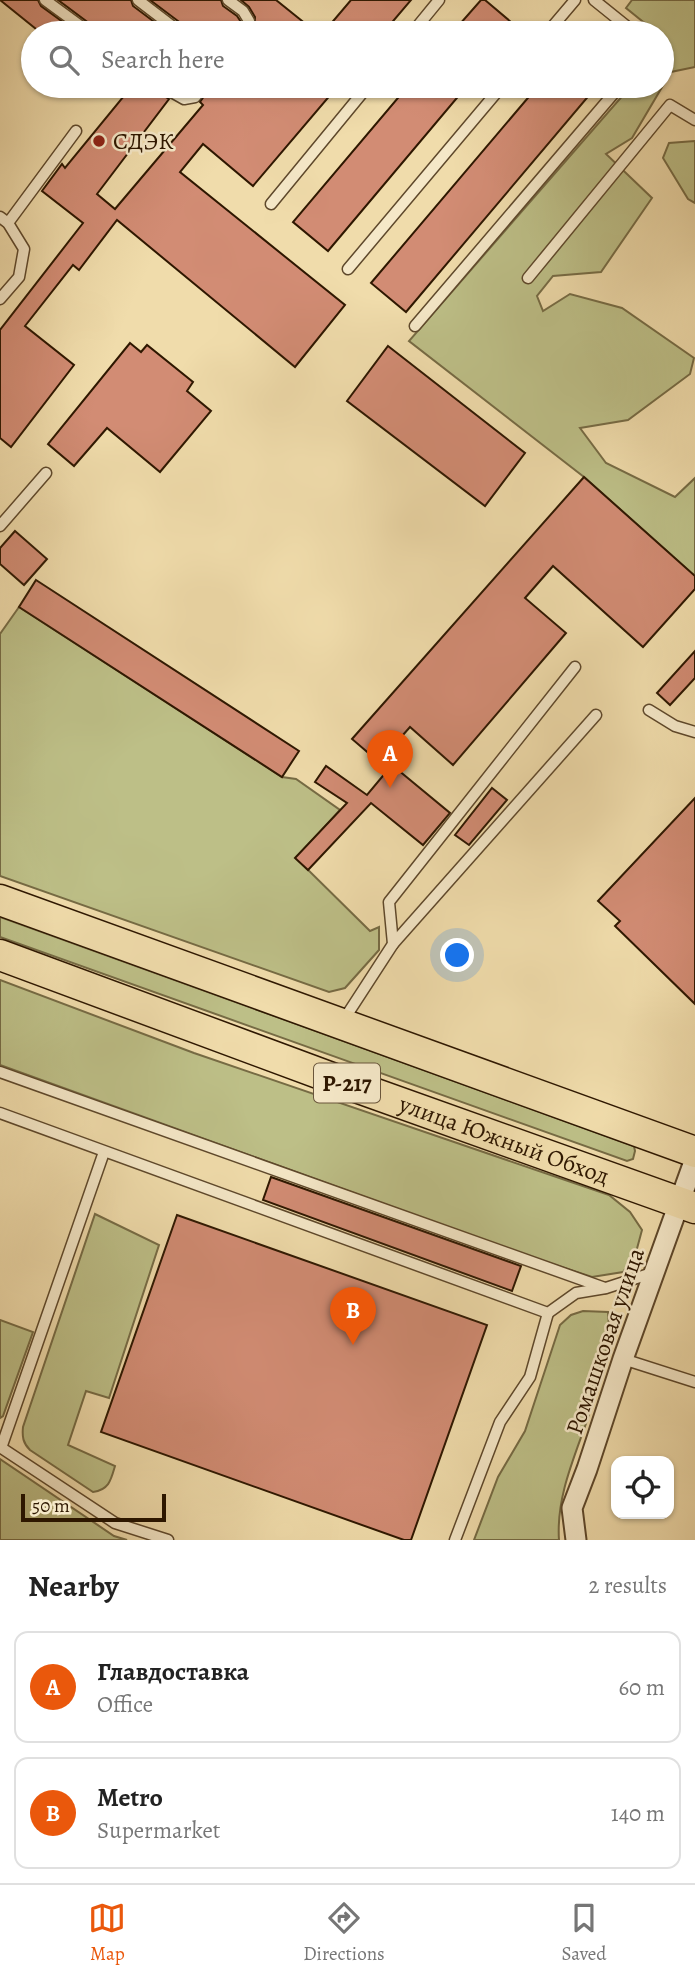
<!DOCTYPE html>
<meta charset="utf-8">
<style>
body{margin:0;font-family:Alegreya,serif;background:#f6f6f6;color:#222}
.controls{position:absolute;right:21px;bottom:21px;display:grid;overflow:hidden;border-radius:14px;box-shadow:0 2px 5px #0004}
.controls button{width:63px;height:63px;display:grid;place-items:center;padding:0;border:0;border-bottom:2px solid #e0e0e0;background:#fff;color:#222;font:35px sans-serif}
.scale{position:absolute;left:21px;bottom:18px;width:145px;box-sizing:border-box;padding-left:7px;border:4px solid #2e1700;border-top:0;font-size:19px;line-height:24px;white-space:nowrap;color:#2e1700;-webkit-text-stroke:5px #f5e8c8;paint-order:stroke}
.you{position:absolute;left:458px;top:956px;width:24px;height:24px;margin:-18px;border:5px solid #fff;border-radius:50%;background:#1a73e8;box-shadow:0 0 0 10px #1a73e833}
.badge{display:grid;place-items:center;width:46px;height:46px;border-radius:50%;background:#ea580c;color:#fff;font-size:23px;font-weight:700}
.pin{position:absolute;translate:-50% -58px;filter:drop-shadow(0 2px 4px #0008)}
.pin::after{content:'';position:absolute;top:37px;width:24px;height:21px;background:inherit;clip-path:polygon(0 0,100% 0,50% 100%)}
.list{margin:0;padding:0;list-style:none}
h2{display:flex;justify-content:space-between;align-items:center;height:91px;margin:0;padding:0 28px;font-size:30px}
h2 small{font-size:23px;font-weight:400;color:#767676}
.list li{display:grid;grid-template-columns:46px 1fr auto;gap:21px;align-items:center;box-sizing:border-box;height:112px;margin:0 14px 14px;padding:0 14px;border:2px solid #e0e0e0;border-radius:14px}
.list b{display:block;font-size:26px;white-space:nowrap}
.list p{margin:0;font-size:23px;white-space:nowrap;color:#767676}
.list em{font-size:23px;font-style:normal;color:#767676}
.icon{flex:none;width:38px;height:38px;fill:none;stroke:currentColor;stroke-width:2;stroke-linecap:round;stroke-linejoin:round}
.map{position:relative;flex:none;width:695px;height:1540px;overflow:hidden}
.search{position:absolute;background:#fff;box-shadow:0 2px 5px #0004;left:21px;right:21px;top:21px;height:77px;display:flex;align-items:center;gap:18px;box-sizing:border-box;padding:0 24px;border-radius:38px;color:#767676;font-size:26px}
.sheet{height:343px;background:#fff}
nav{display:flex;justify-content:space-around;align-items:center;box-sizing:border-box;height:98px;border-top:2px solid #e0e0e0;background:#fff;font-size:19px;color:#767676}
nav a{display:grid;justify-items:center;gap:4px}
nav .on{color:#ea580c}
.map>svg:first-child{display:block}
.green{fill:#bdbf87;stroke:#766b44;stroke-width:2}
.building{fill:#d28c74;stroke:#2e1700;stroke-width:2}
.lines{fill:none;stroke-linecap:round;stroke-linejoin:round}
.lane-casing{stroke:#5e482b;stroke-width:13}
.street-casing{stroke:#5e482b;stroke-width:23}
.primary-casing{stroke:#2e1700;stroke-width:33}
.lane{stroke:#f5e8c8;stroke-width:10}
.street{stroke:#f5e8c8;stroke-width:19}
.primary{stroke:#f0dcab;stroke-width:30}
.poi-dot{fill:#8f2418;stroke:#f5e8c8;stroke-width:2.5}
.labels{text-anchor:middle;stroke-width:5;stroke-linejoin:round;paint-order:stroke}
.shield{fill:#f5e8c8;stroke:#6a563c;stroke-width:2}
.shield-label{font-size:23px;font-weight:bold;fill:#2e1700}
.poi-label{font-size:24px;fill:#2e1700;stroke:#f5e8c8;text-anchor:start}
.street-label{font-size:24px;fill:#2e1700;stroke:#f5e8c8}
</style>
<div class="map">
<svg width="695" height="1540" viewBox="0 0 695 1540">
<rect width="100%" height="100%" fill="#f0dcab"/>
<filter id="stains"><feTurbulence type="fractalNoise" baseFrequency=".00286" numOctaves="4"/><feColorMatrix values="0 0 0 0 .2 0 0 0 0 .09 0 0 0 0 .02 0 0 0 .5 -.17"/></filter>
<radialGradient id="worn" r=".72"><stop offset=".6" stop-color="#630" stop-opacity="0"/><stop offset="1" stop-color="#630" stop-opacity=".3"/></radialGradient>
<g class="green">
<path d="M632 0H695V67L671 72 632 138 606 154 652 198 601 272 553 276 537 296 543 311 570 294 622 308 694 358 690 374 628 420 580 428 606 463 675 497 695 478V576L584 477 409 341 631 86H662V50L668 42 662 37V33H657L626 8Z"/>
<path d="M695 141V203L688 199 663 158 669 143Z"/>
<path d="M19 607 282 777 296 779 340 810 296 858 370 931 379 927V950L345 988 329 992 0 876V634Z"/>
<path d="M0 917 634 1146 635 1151 633 1159 627 1161 0 937Z"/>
<path d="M0 980 194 1053 609 1195 630 1212 642 1230 635 1256 623 1272 592 1277 525 1255 0 1065Z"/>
<path d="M95 1214 159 1245 109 1398 86 1391 68 1445 115 1466C111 1480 109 1490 93 1492L30 1450C23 1443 22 1437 23 1427Z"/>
<path d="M583 1311 608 1312 610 1339 584 1411 589 1415C575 1456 556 1496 559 1540H474L498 1477 525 1431 560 1325 571 1315Z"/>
<path d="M0 1320 33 1332 3 1416 0 1418Z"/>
<path d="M0 1459 114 1536 127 1540H0Z"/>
</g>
<g class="building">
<path d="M0 0H38L41 6 78 33H41Z"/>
<path d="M58 0H131L133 6 169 33H97L94 27Z"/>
<path d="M150 0H221L223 6 237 16 241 22 239 33H188L186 27Z"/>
<path d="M241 0H276L317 33H254L255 17 249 7Z"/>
<path d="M351 0H411L383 33H323Z"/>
<path d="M481 0H485L524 33H452Z"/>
<path d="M110 86H154L157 92 169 99 97 194 115 209 203 105 200 102 211 86H338L253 186 203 144 180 172 345 305 295 367 117 220 79 270 73 265 25 326 74 365 11 447 0 438V330L83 223 42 191 62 164 65 168 124 96Z"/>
<path d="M408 86H467L328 251 293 222Z"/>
<path d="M538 86H597L406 312 371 283Z"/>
<path d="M130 343 141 352 147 345 193 382 187 391 211 411 160 472 107 428 74 466 48 444Z"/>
<path d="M388 346 525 453 485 506 347 401Z"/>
<path d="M584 477 695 576V589L643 647 553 566 525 598 566 633 453 765 410 727 379 762 352 739Z"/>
<path d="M15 531 47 559 24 585 0 564V548Z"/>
<path d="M36 580 299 751 282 777 19 607Z"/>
<path d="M695 651V678L670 705 657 693Z"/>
<path d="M392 765 450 813 423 845 371 803 308 870 295 858 347 803 315 782 326 766 367 795Z"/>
<path d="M492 788 507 800 469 845 455 835Z"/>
<path d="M695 798V1004L615 926 620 921 598 901Z"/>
<path d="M271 1177 521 1266 512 1291 263 1200Z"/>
<path d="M177 1215 487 1325 411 1540H404L101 1432Z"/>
</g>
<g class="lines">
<defs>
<g id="lane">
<path d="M45 0 90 33"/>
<path d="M138 0 181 33"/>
<path d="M228 0 243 11 249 21 246 33"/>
<path d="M594 0 635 33"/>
<path d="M412 33 439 0"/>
<path d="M547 33 575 0"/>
<path d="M161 86 184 99 195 97 204 86"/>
<path d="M271 204 368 86"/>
<path d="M0 217 8 223 24 249 19 277 0 299"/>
<path d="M8 223 76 131"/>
<path d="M348 269 502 86"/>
<path d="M528 278 670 105 695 120"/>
<path d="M415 326 620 86"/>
<path d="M0 526 46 473"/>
<path d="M649 710 675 726 695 732"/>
<path d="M393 944 596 715"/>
<path d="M343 1021 393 944 389 902 575 667"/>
<path d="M0 1072 605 1288"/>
<path d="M0 1113 548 1313 576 1293 606 1288 655 1272"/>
<path d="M623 1359 695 1382"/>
<path d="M0 1447 115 1523 168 1540"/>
<path d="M1 1448 104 1152"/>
<path d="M455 1540 500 1422 530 1377 548 1313"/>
</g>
<path id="street" d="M576 1540 572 1508 587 1469 623 1359 695 1159"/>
<g id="primary">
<path d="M0 900 695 1152"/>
<path id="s1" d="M0 955 356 1087 695 1208"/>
</g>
</defs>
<use href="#lane" class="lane-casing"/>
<use href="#street" class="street-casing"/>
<use href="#primary" class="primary-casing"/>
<use href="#lane" class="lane"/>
<use href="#street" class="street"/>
<use href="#primary" class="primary"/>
</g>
<circle class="poi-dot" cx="99" cy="141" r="7"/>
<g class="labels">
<rect class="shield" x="314" y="1063.5" width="66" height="39" rx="5"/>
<g class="shield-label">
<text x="347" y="1091">Р-217</text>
</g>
<g class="poi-label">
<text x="113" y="149">СДЭК</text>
</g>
<g class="street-label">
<text dy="8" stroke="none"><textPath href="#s1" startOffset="537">улица Южный Обход</textPath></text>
<text transform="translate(605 1341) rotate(-71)" y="8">Ромашковая улица</text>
</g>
</g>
<rect width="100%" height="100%" filter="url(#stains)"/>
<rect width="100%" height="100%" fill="url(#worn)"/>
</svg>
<div class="controls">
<button><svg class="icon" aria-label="locate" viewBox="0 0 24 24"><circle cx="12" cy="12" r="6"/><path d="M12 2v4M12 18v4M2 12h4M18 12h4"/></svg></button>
</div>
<div class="scale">50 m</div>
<div class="you"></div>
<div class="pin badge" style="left:390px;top:788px">A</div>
<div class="pin badge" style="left:353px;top:1345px">B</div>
<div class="search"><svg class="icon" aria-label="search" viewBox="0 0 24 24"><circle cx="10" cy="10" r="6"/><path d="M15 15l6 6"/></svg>Search here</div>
</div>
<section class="sheet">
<h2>Nearby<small>2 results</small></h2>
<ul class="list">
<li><span class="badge">A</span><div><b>Главдоставка</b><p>Office</p></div><em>60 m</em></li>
<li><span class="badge">B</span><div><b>Metro</b><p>Supermarket</p></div><em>140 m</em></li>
</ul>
</section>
<nav>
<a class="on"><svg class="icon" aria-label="map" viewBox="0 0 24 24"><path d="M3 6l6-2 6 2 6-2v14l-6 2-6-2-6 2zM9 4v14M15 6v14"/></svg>Map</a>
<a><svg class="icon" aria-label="directions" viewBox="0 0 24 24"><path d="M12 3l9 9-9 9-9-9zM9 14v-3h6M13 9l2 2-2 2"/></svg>Directions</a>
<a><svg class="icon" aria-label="saved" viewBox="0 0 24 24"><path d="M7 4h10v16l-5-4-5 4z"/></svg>Saved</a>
</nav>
